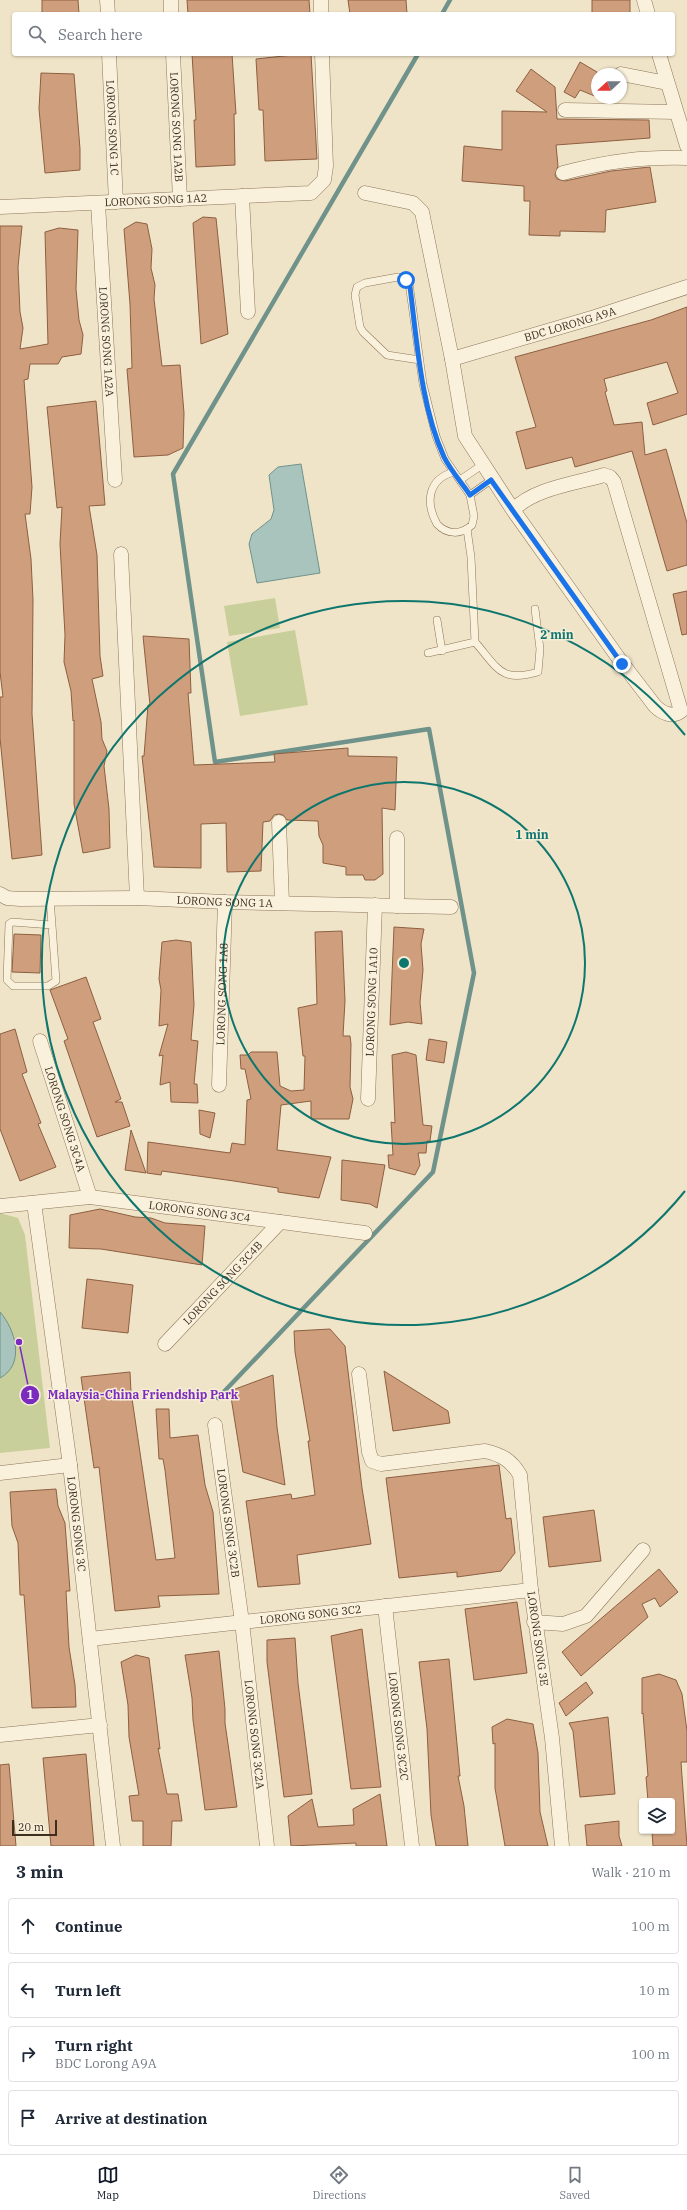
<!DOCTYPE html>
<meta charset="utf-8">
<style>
body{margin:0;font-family:"IBM Plex Serif",serif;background:#f6f6f7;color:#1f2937}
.controls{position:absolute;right:12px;bottom:12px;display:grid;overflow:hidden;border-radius:4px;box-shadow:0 1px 3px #0004}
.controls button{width:36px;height:36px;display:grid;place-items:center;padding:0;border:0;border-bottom:1px solid #e0e1e3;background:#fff;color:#1f2937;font:20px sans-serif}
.compass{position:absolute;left:591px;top:68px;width:36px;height:36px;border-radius:50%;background:#fff;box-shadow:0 1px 3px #0004;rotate:248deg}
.scale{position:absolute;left:12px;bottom:10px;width:45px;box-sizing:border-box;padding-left:4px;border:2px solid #3d2e20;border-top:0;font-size:11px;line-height:14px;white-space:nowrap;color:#3d2e20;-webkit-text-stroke:3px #f7eed8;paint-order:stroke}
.stop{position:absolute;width:12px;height:12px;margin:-9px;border:3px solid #1a73e8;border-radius:50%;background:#fff}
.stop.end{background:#1a73e8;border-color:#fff;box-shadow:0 1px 4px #0008}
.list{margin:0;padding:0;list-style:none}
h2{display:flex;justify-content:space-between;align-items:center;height:52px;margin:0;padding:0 16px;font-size:17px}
h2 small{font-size:13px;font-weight:400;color:#747a83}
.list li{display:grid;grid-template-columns:26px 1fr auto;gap:12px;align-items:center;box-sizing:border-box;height:56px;margin:0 8px 8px;padding:0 8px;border:1px solid #e0e1e3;border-radius:4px}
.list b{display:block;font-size:15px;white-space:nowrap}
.list p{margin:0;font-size:13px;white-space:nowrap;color:#747a83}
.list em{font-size:13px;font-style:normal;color:#747a83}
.icon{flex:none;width:22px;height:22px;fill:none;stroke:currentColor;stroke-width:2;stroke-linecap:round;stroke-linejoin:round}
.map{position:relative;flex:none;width:687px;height:1846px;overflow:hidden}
.search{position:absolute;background:#fff;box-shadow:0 1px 3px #0004;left:12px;right:12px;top:12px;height:44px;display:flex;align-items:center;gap:10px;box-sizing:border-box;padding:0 14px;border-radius:4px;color:#747a83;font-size:15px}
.sheet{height:308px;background:#fff}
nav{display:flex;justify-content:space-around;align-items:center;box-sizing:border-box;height:56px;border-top:1px solid #e0e1e3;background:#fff;font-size:11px;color:#747a83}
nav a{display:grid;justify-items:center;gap:2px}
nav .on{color:#111827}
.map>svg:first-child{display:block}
.green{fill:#c9cf9b}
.water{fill:#a9c4bc;stroke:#6f938a}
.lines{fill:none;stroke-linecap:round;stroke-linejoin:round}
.stream{stroke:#6f938a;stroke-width:4.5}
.building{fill:#cf9f7d;stroke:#8d5f41}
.lane-casing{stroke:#8d765c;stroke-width:8}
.street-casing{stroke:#8d765c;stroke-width:15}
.lane{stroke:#faf1dc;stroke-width:7}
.street{stroke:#faf1dc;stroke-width:14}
.route{stroke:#1a73e8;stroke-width:5}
.ring{fill:none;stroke:#0f766e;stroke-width:2}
.labels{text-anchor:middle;stroke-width:3;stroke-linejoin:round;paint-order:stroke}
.street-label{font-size:11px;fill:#3d2e20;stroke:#f7eed8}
.centre{fill:#0f766e;stroke:#f7eed8;stroke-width:2}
.ring-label{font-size:12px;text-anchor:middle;font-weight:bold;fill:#0f766e;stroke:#f7eed8;stroke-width:3;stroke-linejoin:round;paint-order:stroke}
.leader{fill:none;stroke:#7b2cbf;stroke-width:1.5}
.callout-dot{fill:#7b2cbf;stroke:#f7eed8;stroke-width:1.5}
.mark-label{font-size:12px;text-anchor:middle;font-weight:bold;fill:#fff}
.callout-label{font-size:12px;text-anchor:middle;font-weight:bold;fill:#7b2cbf;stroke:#f7eed8;stroke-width:3;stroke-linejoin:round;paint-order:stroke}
</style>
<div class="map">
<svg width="687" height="1846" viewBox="0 0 687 1846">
<rect width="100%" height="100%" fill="#f0e4c8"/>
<g class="green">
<path d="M275 598 280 628 229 636 224 606Z"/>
<path d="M295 630 308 705 240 716 227 642Z"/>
<path d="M0 1213 18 1218 25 1235 50 1448 0 1453Z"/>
</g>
<g class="water">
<path d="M301 464 320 573 257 583 249 544 252 534 271 519 274 510 269 475 278 467Z"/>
<path d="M0 1312C15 1329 26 1364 0 1378Z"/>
</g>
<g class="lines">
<g class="stream">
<path d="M442 14 450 0"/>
<path d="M218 1398 433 1172 474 973 429 729 215 762 173 474 418 54"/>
</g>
</g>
<g class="building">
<path d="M42 0H78L79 14H42Z"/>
<path d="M187 0H309L310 14H188Z"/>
<path d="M348 0H406L407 14H350Z"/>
<rect x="592" y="0" width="38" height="14"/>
<path d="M192 54H232L236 114H234L235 165 196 167 194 120H196Z"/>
<path d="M302 54H311L317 159 265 161 263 110H259L256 59Z"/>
<path d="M580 62 597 72V97L580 90 575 98 564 92Z"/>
<path d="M531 69 555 87 557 119 649 120 650 138 556 145 558 166 555 175 557 179 565 181 611 171 650 167 656 202 606 210 605 232 560 231V236L529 235 530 201H524V186L462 181 464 146 502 150V111L547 112 516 91Z"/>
<path d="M41 73 74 74 80 149V170L45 173 39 109Z"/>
<path d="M203 217 216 218 228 334 201 344 193 223Z"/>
<path d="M136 222 147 224 152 249 151 268 155 285 154 299 162 366 180 365 184 413 183 448 168 455 134 457 127 369 132 368 130 304 124 229Z"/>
<path d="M0 226H22L18 267 20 312 23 328 20 349 48 344 45 232 59 228 78 230 76 289 79 320 83 335 81 354 62 357 58 364H30L28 379 24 380 32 487 30 514H25L31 559 33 600 32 714 42 855 12 859 0 738V697H3L0 672Z"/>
<path d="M687 307V414L653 425 647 403 678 393 667 362 604 379 607 391 605 392 614 425 642 422 645 455 666 449 687 523V565L667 571 632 451 575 467 572 457 526 469 516 432 536 427 515 357 651 320Z"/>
<path d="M96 401 105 505 89 506 97 555 100 656 103 676 92 679 101 722 102 739 107 751 104 766 109 809 110 848 83 853 74 804V720L73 721 71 691 64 662 65 635 60 544 62 507 57 508 47 407Z"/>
<path d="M687 591V634L682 635 673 594Z"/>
<path d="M143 636 189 639 191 693H188L194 765 275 762 274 754 348 748V756L397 757 395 810 382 808 383 874 375 880H365L363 875H346V867L323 863V845L319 836 318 821 287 820 283 815 279 814 274 815 270 821 263 822 261 871 227 872 226 823 201 824V868L154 867 142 756H144L148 705H150Z"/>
<path d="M394 927 424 929 421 944 423 970 420 1002 422 1024 408 1022 390 1025Z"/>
<path d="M342 931 345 1001 343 1036H350L351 1044 350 1087 353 1099 349 1119H311V1101L281 1105 277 1150 331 1157 319 1198 278 1192V1188L234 1181 162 1171 161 1175 147 1173 148 1142 230 1153 232 1143 245 1145 247 1100 251 1099 245 1069H241L240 1055H248L251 1052H277L280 1086 291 1091 304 1090 305 1056H303L298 1008 317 1004 315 932Z"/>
<path d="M14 934 41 935 40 973 12 972Z"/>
<path d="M176 940 191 942 194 1005 191 1040 198 1041 194 1084H197L198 1103 171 1102 170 1082 160 1085 163 1055 159 1056 168 1024 159 1026 161 990 159 979 162 942Z"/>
<path d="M86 977 101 1019 93 1022 121 1099 115 1102H122L130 1126 97 1137 64 1041 68 1039 50 990Z"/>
<path d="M15 1029 27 1072 22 1074 41 1123 38 1124 56 1167 20 1181 0 1129V1034Z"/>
<path d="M429 1039 447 1042 444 1063 426 1060Z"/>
<path d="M406 1052 416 1055 423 1125 432 1126 430 1141H427L426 1153H418L420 1165 415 1175 389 1168 388 1155H393L391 1122 395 1123 392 1055Z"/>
<path d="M199 1110 215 1113 210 1138 200 1134Z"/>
<path d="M131 1130 146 1173 125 1170Z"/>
<path d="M342 1160 385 1165 377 1208 370 1204 341 1200Z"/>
<path d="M100 1209 135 1217 151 1218 165 1223 205 1226 202 1265 101 1249 69 1248 70 1215Z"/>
<path d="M87 1279 133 1285 128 1333 82 1328Z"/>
<path d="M330 1329 345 1346 362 1488 371 1544 297 1555 300 1584 258 1587 246 1501 291 1494 292 1499 315 1495 308 1441H310L295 1352 294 1331Z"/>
<path d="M384 1371 448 1411 450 1423 393 1431Z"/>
<path d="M130 1372 131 1392 156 1560 175 1558 165 1470 163 1459H159L156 1409H169L170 1438 198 1435 205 1485 213 1512 219 1594 158 1596 160 1607 115 1611 99 1467 94 1468 81 1377Z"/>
<path d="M273 1375 277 1427 285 1485 243 1472 230 1391Z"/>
<path d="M499 1465 506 1519 511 1518 515 1553 501 1571 457 1577V1572L399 1578 386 1478Z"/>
<path d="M56 1489 58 1506 65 1523 70 1591H66L69 1647 75 1685 76 1707 32 1708 24 1595H20L18 1543 12 1526 10 1492Z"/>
<path d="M594 1510 601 1561 549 1567 543 1517Z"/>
<path d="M659 1569 678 1592 660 1607 655 1598 642 1604 648 1617 581 1676 562 1652Z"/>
<path d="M517 1602 527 1673 474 1680 465 1609Z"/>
<path d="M362 1629 381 1787 351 1789 331 1636Z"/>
<path d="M295 1638 298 1683 312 1794 284 1797 267 1662V1640Z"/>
<path d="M219 1651 225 1709V1723L237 1807 205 1810 193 1720 192 1698 185 1655Z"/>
<path d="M136 1655 149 1658 160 1749 158 1748 167 1794H178L182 1821H172L171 1846H143V1821H132L129 1796 139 1795 129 1737 128 1705 121 1662Z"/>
<path d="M449 1659 460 1776H458L464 1806 468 1846H436L431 1815 427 1729 419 1662Z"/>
<path d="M659 1674 676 1680 682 1694 687 1731V1762H681L687 1846H653L652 1831H672V1801H648L646 1777 648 1776 643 1713 642 1714V1678Z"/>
<path d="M586 1682 593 1693 566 1716 559 1703Z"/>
<path d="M608 1717 615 1794 580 1797 573 1731 569 1723Z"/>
<path d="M507 1719 533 1724 538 1753 540 1812 548 1846H505L495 1788V1743L493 1744 492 1727Z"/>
<path d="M86 1754 94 1846H51L43 1758Z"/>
<path d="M9 1764 16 1846H0V1765Z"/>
<path d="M380 1794 387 1846H356V1843L291 1846 288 1816 312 1799 318 1827 354 1825 353 1809Z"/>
<path d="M619 1821V1836L622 1846H587L585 1825Z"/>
</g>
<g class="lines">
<defs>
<g id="lane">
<path d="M420 360 387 355 363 332 360 327 355 295 357 287 365 283 398 277 402 278 409 283 423 384 436 436 445 459 470 495 474 516 472 525C461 535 447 535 437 524 425 502 428 479 454 472"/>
<path d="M460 480 482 465"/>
<path d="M470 495 491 480"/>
<path d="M437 620 442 651"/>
<path d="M475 642C498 668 500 683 538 672L540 649 535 609"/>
<path d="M428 653 475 642 471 557 467 529"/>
<path d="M50 899 52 925 12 922 9 924 7 980 13 986H48L56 981 52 925"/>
</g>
<g id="street">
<path d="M107 0 108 14"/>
<path d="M171 0V14"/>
<path d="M321 0V14"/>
<path d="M644 0 648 14"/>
<path id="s1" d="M109 54 116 202"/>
<path id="s2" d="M173 54 180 199"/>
<path d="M659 54 687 146"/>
<path d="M621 74 667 83"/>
<path d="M565 110 676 112"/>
<path d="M563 173C608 161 641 157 687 158"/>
<path d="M365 193 413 203 422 212 452 359 465 436 513 510 622 663 655 706C662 713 672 718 681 711L614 482 610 477 604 475C574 484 535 488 513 510"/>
<path d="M242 196 248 312"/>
<path id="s3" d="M98 204 115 480"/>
<path id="s4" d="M0 207 311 193 324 180 326 166 322 54"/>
<path id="s5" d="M452 359 595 317 687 287"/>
<path d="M121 554 137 898"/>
<path d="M279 822 282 903"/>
<path id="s6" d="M0 894 7 898 20 899 137 898 225 902 451 907"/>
<path d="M397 906V838"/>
<path id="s7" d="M40 1041 90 1197"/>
<path id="s8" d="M219 1085 225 902"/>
<path id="s9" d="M368 1099 375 905"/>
<path id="s10" d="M34 1203 70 1465 113 1846"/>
<path id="s11" d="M0 1206 90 1197 365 1233"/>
<path id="s12" d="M165 1344 280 1222"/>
<path id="s13" d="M359 1374 369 1452 372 1461 381 1464 485 1451C502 1455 511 1460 520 1475L531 1590 552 1738 562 1846"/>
<path id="s14" d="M215 1425 242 1622 267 1846"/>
<path d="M0 1473 70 1465"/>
<path id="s15" d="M385 1606 412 1846"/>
<path d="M534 1622 563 1624 586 1616 643 1550"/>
<path id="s16" d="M90 1639 531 1590"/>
<path d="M0 1735 100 1725"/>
</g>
</defs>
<use href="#lane" class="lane-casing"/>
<use href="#street" class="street-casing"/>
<use href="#lane" class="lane"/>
<use href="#street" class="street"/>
</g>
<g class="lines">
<path class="route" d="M406 280 410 287C417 342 421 407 444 457 451 471 462 483 470 495L491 480 622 664"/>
</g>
<g class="ring">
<circle cx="404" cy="963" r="181"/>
<path d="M685 1191A362 362 0 1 1 685 735"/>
</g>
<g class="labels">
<g class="street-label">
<text dy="4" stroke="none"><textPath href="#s2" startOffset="73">LORONG SONG 1A2B</textPath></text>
<text dy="4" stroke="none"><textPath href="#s1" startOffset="74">LORONG SONG 1C</textPath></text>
<text dy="4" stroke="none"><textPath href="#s4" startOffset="156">LORONG SONG 1A2</textPath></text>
<text dy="4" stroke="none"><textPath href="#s5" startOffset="123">BDC LORONG A9A</textPath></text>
<text dy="4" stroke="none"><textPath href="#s3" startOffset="138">LORONG SONG 1A2A</textPath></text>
<text dy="4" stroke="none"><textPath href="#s6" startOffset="226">LORONG SONG 1A</textPath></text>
<text dy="4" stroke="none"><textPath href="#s8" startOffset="91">LORONG SONG 1A8</textPath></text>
<text dy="4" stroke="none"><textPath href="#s9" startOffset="97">LORONG SONG 1A10</textPath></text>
<text dy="4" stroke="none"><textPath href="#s7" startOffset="82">LORONG SONG 3C4A</textPath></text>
<text dy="4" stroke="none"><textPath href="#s11" startOffset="201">LORONG SONG 3C4</textPath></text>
<text dy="4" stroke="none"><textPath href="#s12" startOffset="84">LORONG SONG 3C4B</textPath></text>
<text dy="4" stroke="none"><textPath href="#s10" startOffset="324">LORONG SONG 3C</textPath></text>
<text dy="4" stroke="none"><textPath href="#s14" startOffset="99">LORONG SONG 3C2B</textPath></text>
<text dy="4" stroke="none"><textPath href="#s16" startOffset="222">LORONG SONG 3C2</textPath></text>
<text dy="4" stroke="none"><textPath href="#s13" startOffset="411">LORONG SONG 3E</textPath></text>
<text dy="4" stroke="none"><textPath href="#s15" startOffset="121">LORONG SONG 3C2C</textPath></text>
<text dy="4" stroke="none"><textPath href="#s14" startOffset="312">LORONG SONG 3C2A</textPath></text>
</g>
</g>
<circle cx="404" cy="963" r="6" class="centre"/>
<g class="ring-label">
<text x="557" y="639">2 min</text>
<text x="532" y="839">1 min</text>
</g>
<path class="leader" d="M19 1342L30 1395"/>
<g class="callout-dot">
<circle cx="19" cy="1342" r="4"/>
<circle cx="30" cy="1395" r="10"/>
</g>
<g class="mark-label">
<text x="30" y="1399">1</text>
</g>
<g class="callout-label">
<text x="143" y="1399">Malaysia-China Friendship Park</text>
</g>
</svg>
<div class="controls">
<button><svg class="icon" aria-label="layers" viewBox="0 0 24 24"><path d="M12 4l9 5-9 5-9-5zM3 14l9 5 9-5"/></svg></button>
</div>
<svg class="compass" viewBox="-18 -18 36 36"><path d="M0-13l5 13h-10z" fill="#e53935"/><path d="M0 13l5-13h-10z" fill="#747a83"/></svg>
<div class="scale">20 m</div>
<div class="stop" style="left:406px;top:280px"></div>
<div class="stop end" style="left:622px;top:664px"></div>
<div class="search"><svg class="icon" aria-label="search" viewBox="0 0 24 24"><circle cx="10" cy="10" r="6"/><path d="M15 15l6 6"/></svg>Search here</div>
</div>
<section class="sheet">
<h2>3 min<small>Walk · 210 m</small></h2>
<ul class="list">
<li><svg class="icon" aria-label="ahead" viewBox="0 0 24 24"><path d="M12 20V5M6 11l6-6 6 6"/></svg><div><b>Continue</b></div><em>100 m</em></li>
<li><svg class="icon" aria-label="left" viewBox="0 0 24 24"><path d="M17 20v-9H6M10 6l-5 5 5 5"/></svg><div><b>Turn left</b></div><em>10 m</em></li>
<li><svg class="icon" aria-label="right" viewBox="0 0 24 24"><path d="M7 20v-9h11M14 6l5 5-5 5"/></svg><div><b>Turn right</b><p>BDC Lorong A9A</p></div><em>100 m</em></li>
<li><svg class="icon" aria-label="arrive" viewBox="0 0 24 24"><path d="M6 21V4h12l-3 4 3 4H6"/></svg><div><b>Arrive at destination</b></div></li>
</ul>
</section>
<nav>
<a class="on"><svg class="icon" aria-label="map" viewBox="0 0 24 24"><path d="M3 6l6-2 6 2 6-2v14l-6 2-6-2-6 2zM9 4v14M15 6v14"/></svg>Map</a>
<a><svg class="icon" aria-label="directions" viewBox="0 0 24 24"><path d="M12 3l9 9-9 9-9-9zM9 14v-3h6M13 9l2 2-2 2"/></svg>Directions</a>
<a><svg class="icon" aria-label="saved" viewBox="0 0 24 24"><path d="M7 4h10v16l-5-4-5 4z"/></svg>Saved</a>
</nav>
